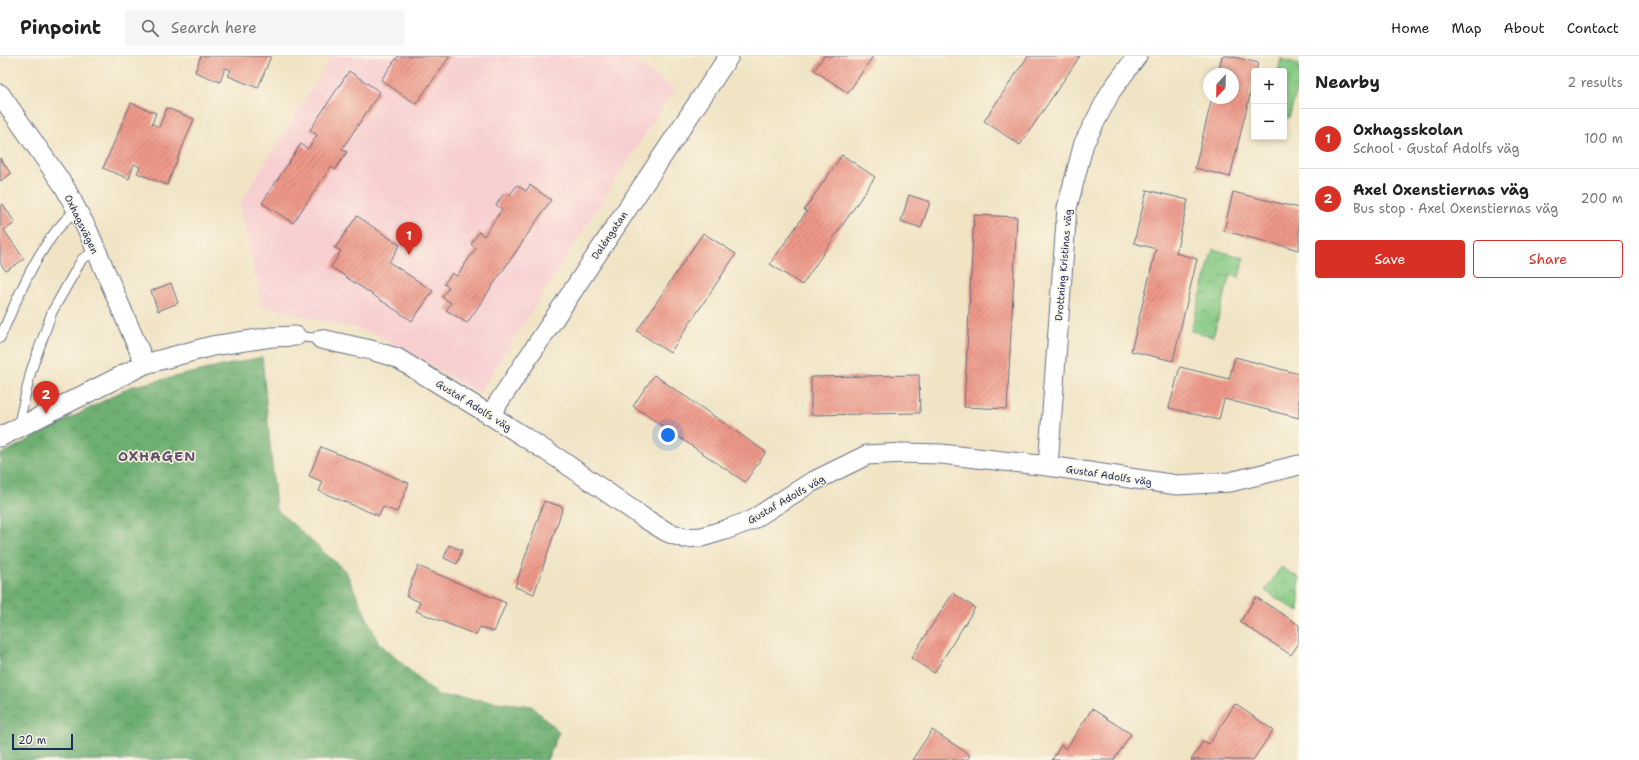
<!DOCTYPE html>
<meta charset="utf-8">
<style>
body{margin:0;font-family:"Shantell Sans",sans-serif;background:#f6f6f6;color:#222}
.controls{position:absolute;right:12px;top:12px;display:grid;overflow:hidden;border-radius:4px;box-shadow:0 2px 6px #0003}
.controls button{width:36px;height:36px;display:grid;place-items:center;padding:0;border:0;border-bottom:1px solid #e0e0e0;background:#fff;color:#222;font:20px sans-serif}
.compass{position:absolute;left:1203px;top:12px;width:36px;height:36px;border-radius:50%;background:#fff;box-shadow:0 2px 6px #0003;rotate:202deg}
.scale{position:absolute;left:12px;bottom:10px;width:61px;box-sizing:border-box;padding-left:4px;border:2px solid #1b2f5e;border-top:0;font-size:11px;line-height:14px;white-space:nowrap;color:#1b2f5e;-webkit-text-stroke:3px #fcf5e5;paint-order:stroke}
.you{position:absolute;left:668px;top:379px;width:14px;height:14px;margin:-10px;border:3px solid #fff;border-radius:50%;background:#1a73e8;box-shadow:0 0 0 6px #1a73e833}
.badge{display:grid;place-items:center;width:26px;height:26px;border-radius:50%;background:#d93025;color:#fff;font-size:13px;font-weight:700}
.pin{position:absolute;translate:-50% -33px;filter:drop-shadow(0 1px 2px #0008)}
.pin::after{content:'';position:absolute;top:21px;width:14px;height:12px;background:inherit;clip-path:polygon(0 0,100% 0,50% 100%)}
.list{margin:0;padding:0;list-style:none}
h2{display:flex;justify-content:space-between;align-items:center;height:52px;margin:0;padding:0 16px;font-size:17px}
h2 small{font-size:13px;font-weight:400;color:#767676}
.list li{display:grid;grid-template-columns:26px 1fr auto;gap:12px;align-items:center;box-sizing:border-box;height:60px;padding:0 16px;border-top:1px solid #e0e0e0}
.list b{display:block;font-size:15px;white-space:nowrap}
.list p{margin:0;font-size:13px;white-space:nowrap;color:#767676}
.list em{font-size:13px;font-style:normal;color:#767676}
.actions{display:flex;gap:8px;padding:12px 16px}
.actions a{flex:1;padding:9px 0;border:1px solid #d93025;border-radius:4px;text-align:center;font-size:14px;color:#d93025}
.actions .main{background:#d93025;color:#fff}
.icon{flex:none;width:22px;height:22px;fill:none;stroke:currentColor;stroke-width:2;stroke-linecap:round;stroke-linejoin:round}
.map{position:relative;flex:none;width:1299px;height:704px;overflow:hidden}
header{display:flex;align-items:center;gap:24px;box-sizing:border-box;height:56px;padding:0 20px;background:#fff;border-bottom:1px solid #e0e0e0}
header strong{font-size:19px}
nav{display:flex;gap:22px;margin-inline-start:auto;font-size:14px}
.search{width:280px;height:36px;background:#f6f6f6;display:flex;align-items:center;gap:10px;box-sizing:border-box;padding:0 14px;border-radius:4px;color:#767676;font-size:15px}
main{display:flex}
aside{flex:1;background:#fff}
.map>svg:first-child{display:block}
.built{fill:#f7cfd1}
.forest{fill:url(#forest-crowns);stroke:#446f68}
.park{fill:url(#park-crowns);stroke:#527d72}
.building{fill:url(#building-hatch)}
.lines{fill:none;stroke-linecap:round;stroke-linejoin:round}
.service-casing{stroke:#666e82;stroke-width:11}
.minor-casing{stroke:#666e82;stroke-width:21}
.service{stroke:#fff;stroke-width:9}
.minor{stroke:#fff;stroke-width:19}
.labels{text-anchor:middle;stroke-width:3;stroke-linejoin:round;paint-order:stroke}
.street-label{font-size:10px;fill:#1b2f5e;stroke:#fcf5e5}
.district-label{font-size:14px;font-weight:bold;letter-spacing:1px;fill:#65546d;stroke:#fcf5e5}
</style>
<header>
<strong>Pinpoint</strong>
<div class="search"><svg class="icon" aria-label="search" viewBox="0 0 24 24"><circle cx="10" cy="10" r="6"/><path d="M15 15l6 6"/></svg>Search here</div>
<nav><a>Home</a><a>Map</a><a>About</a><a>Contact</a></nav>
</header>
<main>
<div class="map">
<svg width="1299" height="704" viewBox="0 0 1299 704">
<defs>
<pattern id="forest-crowns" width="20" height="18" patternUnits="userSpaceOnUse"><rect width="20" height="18" fill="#6eaf72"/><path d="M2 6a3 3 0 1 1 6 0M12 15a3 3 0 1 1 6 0" fill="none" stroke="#5a8f61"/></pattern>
<pattern id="park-crowns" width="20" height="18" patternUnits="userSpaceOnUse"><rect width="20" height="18" fill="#88cb85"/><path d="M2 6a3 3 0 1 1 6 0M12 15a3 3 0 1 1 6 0" fill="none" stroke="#6ea570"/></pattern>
<pattern id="building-hatch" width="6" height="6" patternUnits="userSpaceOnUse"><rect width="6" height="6" fill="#ee9888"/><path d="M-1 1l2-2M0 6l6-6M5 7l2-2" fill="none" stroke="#c07c72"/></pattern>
</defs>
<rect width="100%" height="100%" fill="#fcf5e5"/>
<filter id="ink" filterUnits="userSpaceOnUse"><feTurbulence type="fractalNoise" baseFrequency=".025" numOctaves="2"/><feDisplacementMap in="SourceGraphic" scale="8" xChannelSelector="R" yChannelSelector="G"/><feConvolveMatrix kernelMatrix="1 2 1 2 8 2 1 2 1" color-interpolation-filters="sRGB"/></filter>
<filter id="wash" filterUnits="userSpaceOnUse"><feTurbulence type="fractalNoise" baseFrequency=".012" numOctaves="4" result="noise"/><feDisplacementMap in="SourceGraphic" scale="16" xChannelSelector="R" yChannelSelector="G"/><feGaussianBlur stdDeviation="0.9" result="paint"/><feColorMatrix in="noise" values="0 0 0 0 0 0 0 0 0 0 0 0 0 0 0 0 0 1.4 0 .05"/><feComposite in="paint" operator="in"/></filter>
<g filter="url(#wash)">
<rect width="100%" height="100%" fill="#f0e4c5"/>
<path class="built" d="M332 0H627L674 33 479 337 374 277 262 250 240 147Z"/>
<path class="forest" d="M262 301 276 453 346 516 378 586 437 639 532 650 559 676 547 704H0V399L130 331Z"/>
<g class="park">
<path d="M1281 3 1299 8V27L1289 62 1284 61V15H1278Z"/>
<path d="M1213 193 1244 202 1239 221 1230 219 1213 281 1191 275Z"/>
<path d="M1281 511 1299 522V556L1265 535Z"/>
</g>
<g id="blocks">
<g class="building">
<path d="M201 0H271L258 32 228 20 231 14 225 12 220 26 195 16Z"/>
<path d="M398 0H450L416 48 381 24Z"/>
<path d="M824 0H873L848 37 814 14Z"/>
<path d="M1028 0H1080L1020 89 984 65Z"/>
<path d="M1222 0H1230L1258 7 1256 15H1254V22L1230 121 1195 112 1212 42H1233V18H1218Z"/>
<path d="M349 15 380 36 342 93 347 96 335 114 331 111 293 167 262 147 301 88 308 93 317 79 310 74Z"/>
<path d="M131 47 156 57 152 68 159 71 167 52 194 63 167 129 137 117 140 111 134 108 129 123 103 112Z"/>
<path d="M842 99 875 121 802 229 770 208 807 155 804 154Z"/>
<path d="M0 102 11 118 0 125Z"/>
<path d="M517 129 526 135 530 129 551 144 467 267 446 254 451 247 442 241 449 231 444 228 452 217 457 220 476 192 471 188 479 176 484 180 502 153 496 149 504 137 509 140Z"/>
<path d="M1147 134 1188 144 1176 197 1197 203 1173 305 1131 295 1156 193 1134 187Z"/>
<path d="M1233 136 1299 152V194L1224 175Z"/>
<path d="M909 139 930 146 921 172 901 165Z"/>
<path d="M3 148 15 167 4 174 24 203 6 215 0 207V150Z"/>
<path d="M974 159 1017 161 1007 353 964 351Z"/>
<path d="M357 160 400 189 389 206 433 235 412 265 331 211 341 195 335 192Z"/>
<path d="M703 177 736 198 670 297 637 275Z"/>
<path d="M171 227 178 247 158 255 151 235Z"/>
<path d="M1235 301 1299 318V362L1224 343 1219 364 1169 352 1180 311 1229 323Z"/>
<path d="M654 319 766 396 745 426 633 350Z"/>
<path d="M919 319 920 357 811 359V321Z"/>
<path d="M321 391 409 427 397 456 383 451 379 460 319 435 323 426 309 420Z"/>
<path d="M544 445 563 451 534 538 515 531Z"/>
<path d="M449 489 462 494 457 508 444 502Z"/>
<path d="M418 510 506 547 494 576 480 571 476 579 416 555 420 546 406 540Z"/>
<path d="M953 537 975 552 934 617 911 602Z"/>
<path d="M1256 541 1299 569V587L1291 599 1240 566Z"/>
<path d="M1235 648 1273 674 1253 704H1191L1203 685 1209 688Z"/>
<path d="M1092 653 1131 678 1114 704H1052L1061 689 1066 693Z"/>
<path d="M932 674 970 699 967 704H912Z"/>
</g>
</g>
</g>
<g filter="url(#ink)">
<use href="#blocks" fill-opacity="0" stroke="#666e82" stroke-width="1"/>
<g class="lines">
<defs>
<g id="service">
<path d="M296 280 321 283"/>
<path d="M0 282C19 238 39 186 76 154"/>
<path d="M18 371 31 315 52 256 82 203 96 195"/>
</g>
<g id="minor">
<path d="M0 38 64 130 88 175 145 308"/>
<path d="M321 283 371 294 397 302 490 359 562 405 644 462 667 476 684 482 702 481 725 474 752 464 810 427 867 399 904 397 941 398 1048 410 1177 429 1230 426 1299 409"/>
<path d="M490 359 729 0"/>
<path d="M0 381 145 308 212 290 272 281 296 280"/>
<path d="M1048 410 1067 152 1084 87 1111 35 1137 0"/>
</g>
</defs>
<use href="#service" class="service-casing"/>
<use href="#minor" class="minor-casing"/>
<use href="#service" class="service"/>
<use href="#minor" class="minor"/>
</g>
</g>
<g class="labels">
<g class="street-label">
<text transform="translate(82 168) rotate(64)" y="4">Oxhagsvägen</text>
<text transform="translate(609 179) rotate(-56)" y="4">Daléngatan</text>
<text transform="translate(1063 209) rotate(-85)" y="4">Drottning Kristinas väg</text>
<text transform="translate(474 349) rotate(32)" y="4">Gustaf Adolfs väg</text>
<text transform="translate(1109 419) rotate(9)" y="4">Gustaf Adolfs väg</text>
<text transform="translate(786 443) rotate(-30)" y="4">Gustaf Adolfs väg</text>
</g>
<g class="district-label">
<text x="157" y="405">OXHAGEN</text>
</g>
</g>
</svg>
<div class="controls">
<button>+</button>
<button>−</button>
</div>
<svg class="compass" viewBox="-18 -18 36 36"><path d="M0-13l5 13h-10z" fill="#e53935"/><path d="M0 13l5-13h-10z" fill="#767676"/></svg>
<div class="scale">20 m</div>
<div class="you"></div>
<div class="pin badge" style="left:409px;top:199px">1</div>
<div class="pin badge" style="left:46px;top:358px">2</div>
</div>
<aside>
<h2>Nearby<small>2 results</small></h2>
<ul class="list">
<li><span class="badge">1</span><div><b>Oxhagsskolan</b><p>School · Gustaf Adolfs väg</p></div><em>100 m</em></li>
<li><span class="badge">2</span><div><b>Axel Oxenstiernas väg</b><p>Bus stop · Axel Oxenstiernas väg</p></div><em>200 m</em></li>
</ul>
<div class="actions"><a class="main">Save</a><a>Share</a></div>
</aside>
</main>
